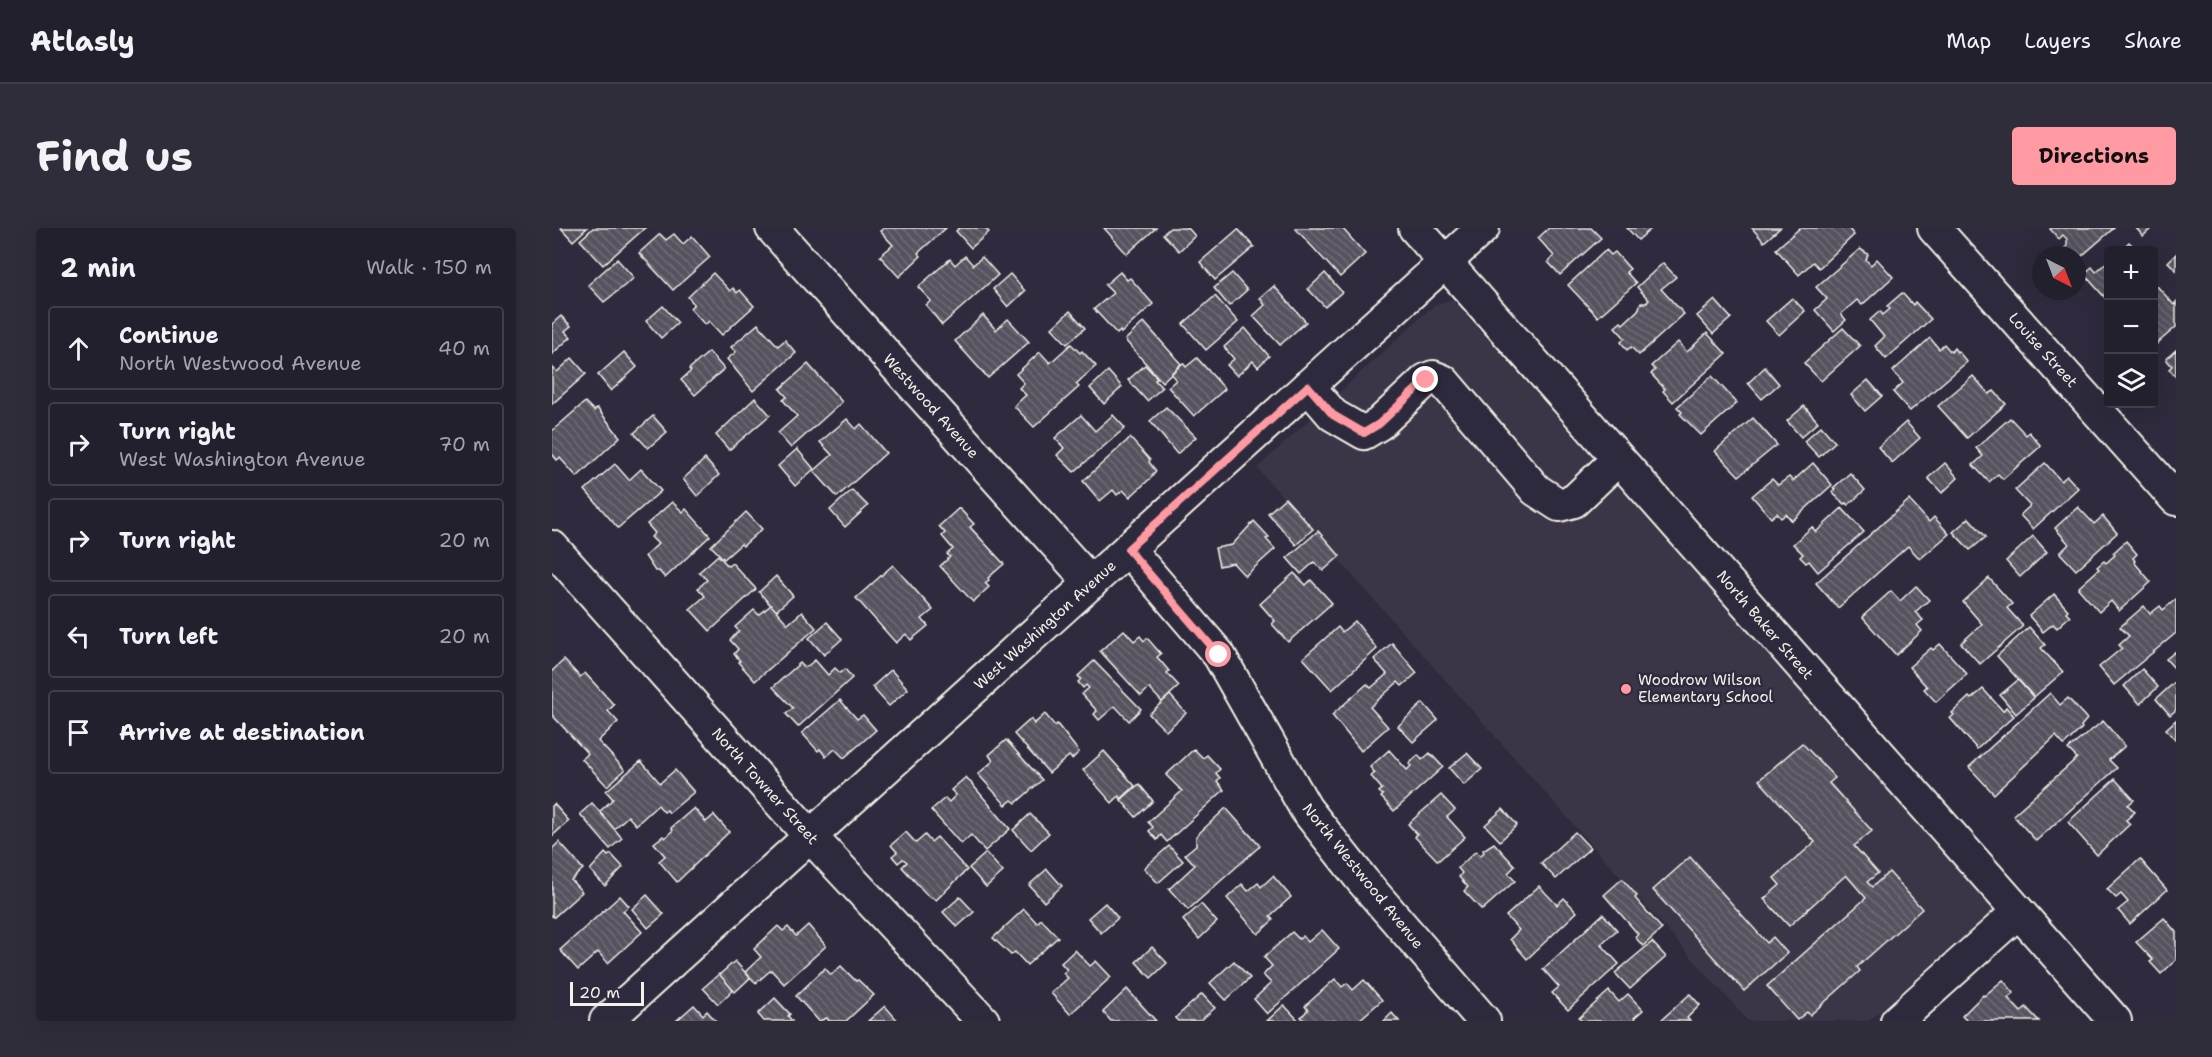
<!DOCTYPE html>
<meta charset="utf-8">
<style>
body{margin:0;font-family:"Shantell Sans",sans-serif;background:#2f2d3a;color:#f1f3f6}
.controls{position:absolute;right:18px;top:18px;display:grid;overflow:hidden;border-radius:6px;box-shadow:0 6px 24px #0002}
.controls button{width:54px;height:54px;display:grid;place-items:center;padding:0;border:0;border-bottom:2px solid #403e4a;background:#23202e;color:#f1f3f6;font:30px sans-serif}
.compass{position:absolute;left:1480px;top:18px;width:54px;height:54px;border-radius:50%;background:#23202e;box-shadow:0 6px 24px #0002;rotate:138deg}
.scale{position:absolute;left:18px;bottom:15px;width:74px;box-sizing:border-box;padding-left:6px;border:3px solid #f4f1e8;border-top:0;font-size:16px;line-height:21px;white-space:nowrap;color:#f4f1e8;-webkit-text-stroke:4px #2f2a3d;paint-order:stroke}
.stop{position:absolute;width:18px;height:18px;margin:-14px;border:4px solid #ff9aa2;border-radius:50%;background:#fff}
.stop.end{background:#ff9aa2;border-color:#fff;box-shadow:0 2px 6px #0008}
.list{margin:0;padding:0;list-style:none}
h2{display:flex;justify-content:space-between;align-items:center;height:78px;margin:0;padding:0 24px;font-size:26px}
h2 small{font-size:20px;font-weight:400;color:#a3a3aa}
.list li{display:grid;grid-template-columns:39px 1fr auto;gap:18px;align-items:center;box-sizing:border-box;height:84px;margin:0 12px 12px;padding:0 12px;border:2px solid #403e4a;border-radius:6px}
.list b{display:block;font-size:22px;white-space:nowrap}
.list p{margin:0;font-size:20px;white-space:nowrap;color:#a3a3aa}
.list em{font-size:20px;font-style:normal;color:#a3a3aa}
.icon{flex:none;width:33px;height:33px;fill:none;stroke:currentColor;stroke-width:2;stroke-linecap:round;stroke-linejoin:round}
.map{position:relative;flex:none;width:1624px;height:793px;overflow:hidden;border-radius:6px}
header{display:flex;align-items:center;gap:36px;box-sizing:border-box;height:84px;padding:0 30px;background:#23202e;border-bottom:2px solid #403e4a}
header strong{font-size:28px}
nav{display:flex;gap:33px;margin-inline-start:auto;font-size:21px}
.intro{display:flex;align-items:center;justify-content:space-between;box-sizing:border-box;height:144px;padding:0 36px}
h1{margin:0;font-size:42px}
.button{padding:15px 27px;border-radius:6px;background:#ff9aa2;color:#111;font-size:21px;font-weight:700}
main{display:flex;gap:36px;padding:0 36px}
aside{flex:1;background:#23202e;border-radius:6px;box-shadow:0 6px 24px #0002}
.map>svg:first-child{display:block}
.built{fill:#3b3647}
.building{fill:url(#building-back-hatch);stroke:#f4f1e8;stroke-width:1.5}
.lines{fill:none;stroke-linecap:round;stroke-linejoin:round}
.minor-casing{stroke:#f4f1e8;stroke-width:36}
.minor{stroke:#2f2a3d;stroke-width:32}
.route{stroke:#ff9aa2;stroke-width:8}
.poi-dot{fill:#ff9aa2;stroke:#2f2a3d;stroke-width:2}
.labels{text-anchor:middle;stroke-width:5;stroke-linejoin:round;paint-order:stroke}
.street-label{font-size:15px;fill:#f4f1e8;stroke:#2f2a3d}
.poi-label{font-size:15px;fill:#f4f1e8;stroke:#2f2a3d;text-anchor:start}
</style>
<header>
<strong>Atlasly</strong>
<nav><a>Map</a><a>Layers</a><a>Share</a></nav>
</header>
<div class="intro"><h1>Find us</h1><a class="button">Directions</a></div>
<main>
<aside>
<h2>2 min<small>Walk · 150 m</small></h2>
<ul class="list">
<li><svg class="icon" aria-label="ahead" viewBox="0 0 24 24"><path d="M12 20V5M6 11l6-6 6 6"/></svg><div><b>Continue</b><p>North Westwood Avenue</p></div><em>40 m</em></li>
<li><svg class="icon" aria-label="right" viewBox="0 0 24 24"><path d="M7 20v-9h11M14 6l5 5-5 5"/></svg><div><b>Turn right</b><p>West Washington Avenue</p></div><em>70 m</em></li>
<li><svg class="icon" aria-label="right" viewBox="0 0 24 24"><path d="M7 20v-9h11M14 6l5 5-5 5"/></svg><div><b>Turn right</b></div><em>20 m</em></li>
<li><svg class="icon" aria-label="left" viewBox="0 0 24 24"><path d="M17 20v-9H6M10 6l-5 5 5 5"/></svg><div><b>Turn left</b></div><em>20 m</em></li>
<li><svg class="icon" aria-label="arrive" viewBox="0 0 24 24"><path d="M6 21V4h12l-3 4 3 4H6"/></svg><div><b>Arrive at destination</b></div></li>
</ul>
</aside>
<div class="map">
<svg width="1624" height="793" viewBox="0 0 1624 793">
<defs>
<pattern id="building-back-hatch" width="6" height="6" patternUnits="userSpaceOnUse" patternTransform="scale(1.5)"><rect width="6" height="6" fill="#56525f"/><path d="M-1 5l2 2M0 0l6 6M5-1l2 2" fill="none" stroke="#6f6b76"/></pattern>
</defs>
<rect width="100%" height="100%" fill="#2f2a3d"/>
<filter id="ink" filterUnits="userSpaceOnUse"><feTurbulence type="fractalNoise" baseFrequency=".0167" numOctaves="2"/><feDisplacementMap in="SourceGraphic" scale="12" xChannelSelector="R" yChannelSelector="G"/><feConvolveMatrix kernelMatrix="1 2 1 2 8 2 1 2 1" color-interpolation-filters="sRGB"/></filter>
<g filter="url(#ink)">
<path class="built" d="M900 71 1443 682 1317 793H1196L705 240 882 77Z"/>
<g class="building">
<path d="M9 0H35L21 13Z"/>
<path d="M41 0H93L51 37 28 12Z"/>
<path d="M332 0H394L366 25 369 28 347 49 328 28 341 17 328 3Z"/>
<path d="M407 0H433L437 4 419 20 404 3Z"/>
<path d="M552 0H604L575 26Z"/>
<path d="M618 0H636L643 8 627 23 611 6Z"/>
<path d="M743 0H790L813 26 788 49Z"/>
<path d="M997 0H1039L1049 10 1008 47 996 34 1002 28 986 10Z"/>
<path d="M1075 0H1100L1086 12Z"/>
<path d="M1200 0H1228L1212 14Z"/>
<path d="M1248 0H1296L1302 7 1267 40 1261 34 1247 47 1224 21Z"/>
<path d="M1500 0H1562L1525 32V27H1514L1510 22 1515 18V11L1511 7 1507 11 1498 1Z"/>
<path d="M1584 0H1600L1591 8Z"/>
<path d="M686 1 702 19 663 52 648 34Z"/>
<path d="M108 6 114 12 122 6 131 16 140 8 158 29 121 62 87 25Z"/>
<path d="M1577 14 1585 22H1568L1575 16Z"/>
<path d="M1308 21 1316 26 1314 32 1319 37 1325 31 1341 49 1310 77 1305 72 1289 86 1294 92 1282 103 1263 82 1275 71 1264 59Z"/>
<path d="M1054 22 1059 27 1063 24 1078 41 1074 44 1084 55 1046 89 1016 57Z"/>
<path d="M1624 26V42L1616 34Z"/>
<path d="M413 28 421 37 430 29 446 47 390 97 374 77 379 73 366 59 398 31 403 37Z"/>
<path d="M65 31 82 50 52 74 36 57Z"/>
<path d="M1556 33V73L1532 46 1540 39 1544 44Z"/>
<path d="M1111 35 1124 49 1109 61 1132 86 1087 127 1079 119 1075 122 1069 114 1073 110 1063 99 1069 94 1071 96 1086 82 1089 75H1094L1097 72 1085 59Z"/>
<path d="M568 44 575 52 578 50 601 76 569 105 568 103 565 106 542 81 561 65 553 57Z"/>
<path d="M161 45 178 63 181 60 185 65 188 62 202 78 170 107 157 93 153 97 138 80 142 76 136 69Z"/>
<path d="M680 45 695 62 677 78 662 60Z"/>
<path d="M773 45 790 64 773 79 756 61Z"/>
<path d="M458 46 473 63 456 79 441 61Z"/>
<path d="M722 58 754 94 728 117 701 88 713 77 708 70Z"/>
<path d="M1605 58 1622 77 1624 74V99L1602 118V61Z"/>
<path d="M1350 65 1361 77 1363 74 1379 91 1334 131 1323 118 1332 109 1318 92 1328 83 1331 87 1338 81 1335 78Z"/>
<path d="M663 68 686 94 654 122 631 96Z"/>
<path d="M1240 70 1253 83 1227 107 1214 93Z"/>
<path d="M1163 72 1179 90 1161 106 1145 88Z"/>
<path d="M111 78 126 95 109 110 94 93Z"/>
<path d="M518 83 533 100 515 116 500 100Z"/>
<path d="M431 87 444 102 456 91 477 114 436 150 403 113Z"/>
<path d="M9 88 19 98 13 103 19 109 0 126V96Z"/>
<path d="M592 94 629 136 610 154 573 112Z"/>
<path d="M206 96 226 118 233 112 244 125 201 163 175 131 184 124 179 119Z"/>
<path d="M693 100 717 128 706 139 701 133 685 148 675 137 682 131 672 119Z"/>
<path d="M1291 100 1308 118 1269 153 1252 135Z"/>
<path d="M1155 105 1174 126 1121 174 1111 163 1113 161 1099 146 1103 142 1099 138 1126 114 1135 124Z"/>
<path d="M1378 110 1387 121 1392 116 1399 124 1402 120 1405 124 1406 123 1415 134 1358 183 1341 164 1351 155 1341 143Z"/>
<path d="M519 116 528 125 530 123 544 138 524 156 527 159 482 199 462 178 474 167 467 160 472 155 464 146 488 124 498 135Z"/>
<path d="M1624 122V149L1617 141 1620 138 1614 131Z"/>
<path d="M72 124 85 139 59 163 46 147Z"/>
<path d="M157 124 172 141 143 167 129 152 139 143 137 141Z"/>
<path d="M20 130 34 146 0 176V139L5 144Z"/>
<path d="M645 130 673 161 642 188 616 159 624 152 619 146 631 135 634 139Z"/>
<path d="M256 136 290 174 239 220 226 205 245 188 231 172 235 169 228 161Z"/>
<path d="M593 137 605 150 603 152 610 160 595 173 576 152Z"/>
<path d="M1213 139 1227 156 1210 171 1196 155Z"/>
<path d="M556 143 570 159 552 176 538 160Z"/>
<path d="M1160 148 1185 175 1149 207 1128 186 1130 184 1125 179Z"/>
<path d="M1421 148 1437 166 1442 163 1454 176 1415 210 1386 178Z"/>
<path d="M1316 152 1330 168 1313 183 1299 167Z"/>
<path d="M203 170 218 187 177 222 164 207Z"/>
<path d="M33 174 42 183 45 180 68 209 25 249 8 230 5 232 0 226V203Z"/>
<path d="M1252 178 1266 194 1249 209 1235 193Z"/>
<path d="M614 179 644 209 625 226 598 193Z"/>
<path d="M529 187 543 203 561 187 573 200 522 244 505 227 512 220 503 210Z"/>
<path d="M101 188 115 204 96 220 82 205Z"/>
<path d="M1201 190 1225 217 1187 248 1163 223Z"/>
<path d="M1458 190 1474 207 1477 204 1489 218 1451 251 1446 246 1437 254 1421 237 1431 228 1424 220Z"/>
<path d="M295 191 304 201 309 196 334 225 285 269 262 243 280 227 268 214Z"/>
<path d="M1354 194 1368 210 1340 235 1326 219Z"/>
<path d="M1269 198 1283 214 1267 229 1252 213Z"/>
<path d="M578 210 598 232 597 234 604 243 600 247 601 248 578 269 571 262 565 267 561 262 548 273 531 253Z"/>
<path d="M245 221 262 241 243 258 226 238Z"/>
<path d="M153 231 167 247 145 268 131 251Z"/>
<path d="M1261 235 1280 257 1240 293 1234 286 1229 290 1225 285 1219 290 1200 268 1220 251 1226 257 1237 249 1241 253Z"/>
<path d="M1393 235 1406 250 1390 265 1376 250Z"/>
<path d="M1493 235 1509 253 1515 248 1526 260 1481 301 1468 287 1478 278 1463 262Z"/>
<path d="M63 236 77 252 89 241 109 263 66 300 33 262Z"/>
<path d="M1298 245 1313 262 1296 277 1294 275 1292 276 1280 264 1283 262 1281 260Z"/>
<path d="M300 262 316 278 293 299 278 282Z"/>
<path d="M733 270 761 301 744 317 716 285Z"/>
<path d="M1357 272 1377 294 1382 289 1397 306 1368 331 1356 318 1286 380 1264 355Z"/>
<path d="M120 274 131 284 134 281 158 308 113 350 107 343H103L93 328 106 316 99 309 103 305 95 296Z"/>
<path d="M1526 279 1542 296 1551 288 1565 305 1524 342 1508 325 1517 316 1503 300Z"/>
<path d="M407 280 422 296 418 299 452 336 436 350 437 352 433 355 437 359 421 374 388 338 398 329 395 326 401 321 390 308 393 305 387 298Z"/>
<path d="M1290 280 1312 304 1266 344 1257 333 1254 335 1248 329 1251 326 1241 316 1260 299 1264 304Z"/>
<path d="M194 284 210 301 191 318 189 316 172 331 159 318Z"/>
<path d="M1417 290 1434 309 1418 322 1401 304Z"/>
<path d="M702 293 717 309 714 311 723 321 693 348 681 335 667 338 663 320 680 317Z"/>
<path d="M766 303 788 328 771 343 762 334 749 346 735 330Z"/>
<path d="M1481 308 1495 324 1468 349 1454 333Z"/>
<path d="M1574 313 1585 326 1581 330 1583 333 1582 334 1599 354 1567 383 1559 373 1547 384 1526 360 1547 341 1545 339 1552 333 1554 335 1563 327 1561 325Z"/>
<path d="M166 327 176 338 180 335 204 361 158 403 138 381 153 368 146 360 155 352 147 344Z"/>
<path d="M341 337 381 382 370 391 376 398 359 412 354 406 344 415 304 370Z"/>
<path d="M742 345 754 357 759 352 780 375 736 414 720 396 723 393 708 376Z"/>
<path d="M224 348 241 368 224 383 207 364Z"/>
<path d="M1437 350 1460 376 1455 380 1471 398 1428 436 1409 415 1430 396 1411 374Z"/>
<path d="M1364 358 1377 372 1363 384 1371 392 1365 397 1370 403 1344 427 1310 389 1339 363 1348 373Z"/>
<path d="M1502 366 1516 382 1514 384 1518 388 1505 400 1501 396 1491 404 1477 388Z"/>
<path d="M1624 371V405L1562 457 1547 439 1570 420 1567 417 1577 408 1568 399 1592 378 1598 386 1608 378 1611 382Z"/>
<path d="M219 377 236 396 250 384 264 400 203 453 186 434 188 433 182 426 186 421 178 412 187 403 183 399 202 382 207 387Z"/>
<path d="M803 393 825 421 780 462 751 430 786 399 790 404Z"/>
<path d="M275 394 290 411 272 427 257 410Z"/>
<path d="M1477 399 1493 417 1489 420 1511 444 1482 469 1445 428Z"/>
<path d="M572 402 582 413 588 408 592 413 595 410 609 426 605 429 617 443 615 445 627 458 610 474 597 460 589 468 548 423Z"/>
<path d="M840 415 865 445 850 458 846 454 818 479 836 499 809 523 780 487 815 456 819 460 835 446 822 431Z"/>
<path d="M1388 416 1415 446 1384 474 1372 461 1375 459 1357 439 1379 420 1381 422Z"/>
<path d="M1624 423V442L1614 431Z"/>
<path d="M12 432 28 449 33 445 62 477 56 483 66 494 46 513 73 542 55 558 30 531 36 526 0 487V443Z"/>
<path d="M263 432 276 447 283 440 288 445 293 441 300 450 246 499 234 486 241 480 221 459 248 435 253 440Z"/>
<path d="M542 433 589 481 577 493 563 478 547 492 542 486 545 483 530 466 537 460 534 457 531 460 526 454 529 451 526 448Z"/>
<path d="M1590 441 1606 459 1588 476 1572 458Z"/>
<path d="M339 442 356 461 337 478 320 459Z"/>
<path d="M1466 452 1482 470 1464 486 1448 467Z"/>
<path d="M1624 453V482L1618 487 1604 471Z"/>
<path d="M1431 461 1451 483 1454 479 1462 488 1425 521 1398 490 1402 487 1400 485 1417 469 1419 471Z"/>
<path d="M1498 465 1508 477 1516 470 1535 491 1529 498 1530 500 1512 517 1504 508 1442 566 1417 539Z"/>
<path d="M618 467 634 485 614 503 597 486Z"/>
<path d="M288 472 305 491 311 487 324 502 292 530 283 521 274 529 268 521 266 523 250 505Z"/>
<path d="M871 475 886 492 861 514 846 498Z"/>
<path d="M493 486 503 498 505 496 527 524 520 531 517 528 497 545 462 506 479 491 482 496Z"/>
<path d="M1624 492V512L1614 501Z"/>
<path d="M1551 493 1573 518 1557 532 1565 540 1484 613 1461 587 1525 530 1516 521Z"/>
<path d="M454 512 490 552 464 575 460 572 454 577 426 546 441 533 437 527Z"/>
<path d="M1250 515 1283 550 1277 555 1320 603 1302 618 1326 645 1315 654 1320 659 1337 644 1370 681 1305 739 1308 743 1258 787 1255 784 1245 792 1215 758 1314 670 1294 647 1237 698 1212 671 1228 657 1222 650 1263 614 1207 552Z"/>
<path d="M642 521 651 530 655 527 668 541 664 545 668 550 665 553 672 562 615 614 609 607 605 612 597 603 601 599 596 594 630 563 614 547Z"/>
<path d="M837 522 855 542 859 538 857 536 866 527 870 532 878 525 891 539 842 583 829 569 831 567 827 564 830 561 819 548 823 545 818 539Z"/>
<path d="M552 523 583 558 569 571 567 568 560 575 531 542Z"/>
<path d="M915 525 930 541 912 557 897 540Z"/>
<path d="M89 533 108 555 123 542 142 564 117 585 115 582 112 584 106 577 84 597 76 588 62 601 47 584 61 571 54 563Z"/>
<path d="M414 549 458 601 433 623 419 607 409 616 379 582 393 570 397 574 404 567 399 562Z"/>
<path d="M1563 551 1582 572 1576 577 1583 584 1574 592 1578 596 1545 627 1516 594Z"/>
<path d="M587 556 601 573 584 589 569 572Z"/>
<path d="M889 567 903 582 895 589 913 609 886 633 863 609 865 606 856 596Z"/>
<path d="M40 575 70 610 58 621 28 586Z"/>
<path d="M2 576 17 593 0 608V578Z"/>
<path d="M142 580 154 594 162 587 177 604 125 654 107 633 113 628 102 615 111 608 113 610 121 602 119 600Z"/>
<path d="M674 580 708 618 636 682 617 661 643 637 633 626 644 617V608Z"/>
<path d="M951 581 965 597 948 613 933 597Z"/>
<path d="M478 586 497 605 479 622 461 602Z"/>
<path d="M354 604 364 615 373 607 379 614 385 609 415 642 384 672 376 668 350 639 355 634 351 631 346 635 340 628 345 624 339 617Z"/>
<path d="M1023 604 1038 620 1004 651 989 635Z"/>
<path d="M7 614 31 641 19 652 30 664 2 689 0 688V621Z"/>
<path d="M942 615 963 638 956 645 963 653 930 682 912 663 916 659 907 649 910 645 906 640 924 623 928 628 932 624 931 622Z"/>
<path d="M617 618 631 633 606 655 592 640Z"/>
<path d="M53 625 56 628 59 626 71 639 53 658 38 642Z"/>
<path d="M434 625 451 644 434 659 417 640Z"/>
<path d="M1138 629 1215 715 1221 709 1235 725 1192 763 1101 662Z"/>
<path d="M1588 631 1615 662 1578 696 1566 682 1576 674 1569 666 1564 670 1555 661Z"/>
<path d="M495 641 510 658 492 674 477 657Z"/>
<path d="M721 648 739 669 718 688 721 692 706 706 675 670 690 656 696 663 706 655 709 659Z"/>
<path d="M1070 651 1085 668 1083 670 1110 701 1091 718 1083 709 1086 706 1052 667Z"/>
<path d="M987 658 1005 677 1012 670 1025 684 975 731 958 711 967 702 954 688Z"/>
<path d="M95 667 112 686 96 700 80 681Z"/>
<path d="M68 668 77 678 71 683 90 704 56 735 46 724 26 742 8 722Z"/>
<path d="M408 669 422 684 405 699 391 684Z"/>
<path d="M553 675 566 690 549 705 536 690Z"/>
<path d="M649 676 665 694 647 711 631 692Z"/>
<path d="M472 681 485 695 489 691 506 709 475 737 463 724 459 727 441 710Z"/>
<path d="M1051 686 1065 702 1049 716 1067 736 1016 782 1000 765 1007 759 991 741Z"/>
<path d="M1612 690 1624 704V732L1609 746 1598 734 1601 732 1584 714Z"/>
<path d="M256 697 274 718 232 756 219 742 204 755 193 744 209 729 202 721 226 698 231 703 236 699 244 708Z"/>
<path d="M770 702 787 721 715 786 702 771 719 755 711 747 720 738 712 729 740 704 747 711 751 708 756 714Z"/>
<path d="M1100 714 1114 729 1078 761 1063 745Z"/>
<path d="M600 719 615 735 599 750 584 734Z"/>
<path d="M523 722 538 738 544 733 559 749 518 786 499 765 516 750 511 745 515 742 509 735Z"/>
<path d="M183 733 198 750 183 764 167 747Z"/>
<path d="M682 733 698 750 674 772 658 755Z"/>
<path d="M289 738 304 753 306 752 322 767 294 793H277L275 790 267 793 244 768 273 740 279 747Z"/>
<path d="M167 746 181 762 166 776 151 760Z"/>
<path d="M783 751 790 759 795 755 801 762 812 752 830 772 806 793H753L749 789 756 782 753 778Z"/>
<path d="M1451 752 1462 765 1456 770 1469 784 1474 779 1487 793H1415L1410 788 1431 767 1432 768Z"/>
<path d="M575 761 604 793H559L551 784Z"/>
<path d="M1057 763 1067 774 1076 766 1091 782 1082 790 1084 793H1030L1027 790Z"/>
<path d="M650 766 663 780 648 793H626L623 790Z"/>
<path d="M1138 766 1148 777 1135 790 1138 793H1108Z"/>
<path d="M223 770 238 786 236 788 240 793H212L206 786Z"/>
<path d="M142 777 151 787 155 783 164 793H124Z"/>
<path d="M732 777 747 793H715Z"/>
<path d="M333 778 346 793H316Z"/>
<path d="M840 785 847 793H832Z"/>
</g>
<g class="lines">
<defs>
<g id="minor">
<path d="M220 0 539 355"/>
<path d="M863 0 1563 793"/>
<path d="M1382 0 1624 271"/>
<path d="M756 158 781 187 812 205 827 196 874 152 881 149 891 153 984 262 1007 277 1022 273 1066 231"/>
<path d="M0 319 258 608 431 793"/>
<path d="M576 321 667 427 754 581 810 652 932 793"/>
<path d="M54 793 931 0"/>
<path d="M1345 793 1466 684"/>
</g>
</defs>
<use href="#minor" class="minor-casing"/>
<use href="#minor" class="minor"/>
</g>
</g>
<g class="lines" filter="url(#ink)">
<path class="route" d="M667 427 576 321 756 158 781 187 812 205 827 196 874 152"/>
</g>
<circle class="poi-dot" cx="1074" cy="461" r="6"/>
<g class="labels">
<g class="street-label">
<text transform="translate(1491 122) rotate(48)" y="5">Louise Street</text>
<text transform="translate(379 178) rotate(48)" y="5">Westwood Avenue</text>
<text transform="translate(493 397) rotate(-42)" y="5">West Washington Avenue</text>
<text transform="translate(1213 397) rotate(49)" y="5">North Baker Street</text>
<text transform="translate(213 558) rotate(48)" y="5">North Towner Street</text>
<text transform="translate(811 648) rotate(51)" y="5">North Westwood Avenue</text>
</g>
<g class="poi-label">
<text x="1086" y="457">Woodrow Wilson<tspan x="1086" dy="17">Elementary School</tspan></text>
</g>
</g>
</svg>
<div class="controls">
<button>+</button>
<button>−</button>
<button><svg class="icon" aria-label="layers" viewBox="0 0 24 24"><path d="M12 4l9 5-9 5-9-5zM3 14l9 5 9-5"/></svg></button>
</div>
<svg class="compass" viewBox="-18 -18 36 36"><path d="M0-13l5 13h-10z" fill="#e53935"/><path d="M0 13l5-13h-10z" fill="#a3a3aa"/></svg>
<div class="scale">20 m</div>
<div class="stop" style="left:667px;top:427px"></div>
<div class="stop end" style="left:874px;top:152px"></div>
</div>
</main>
